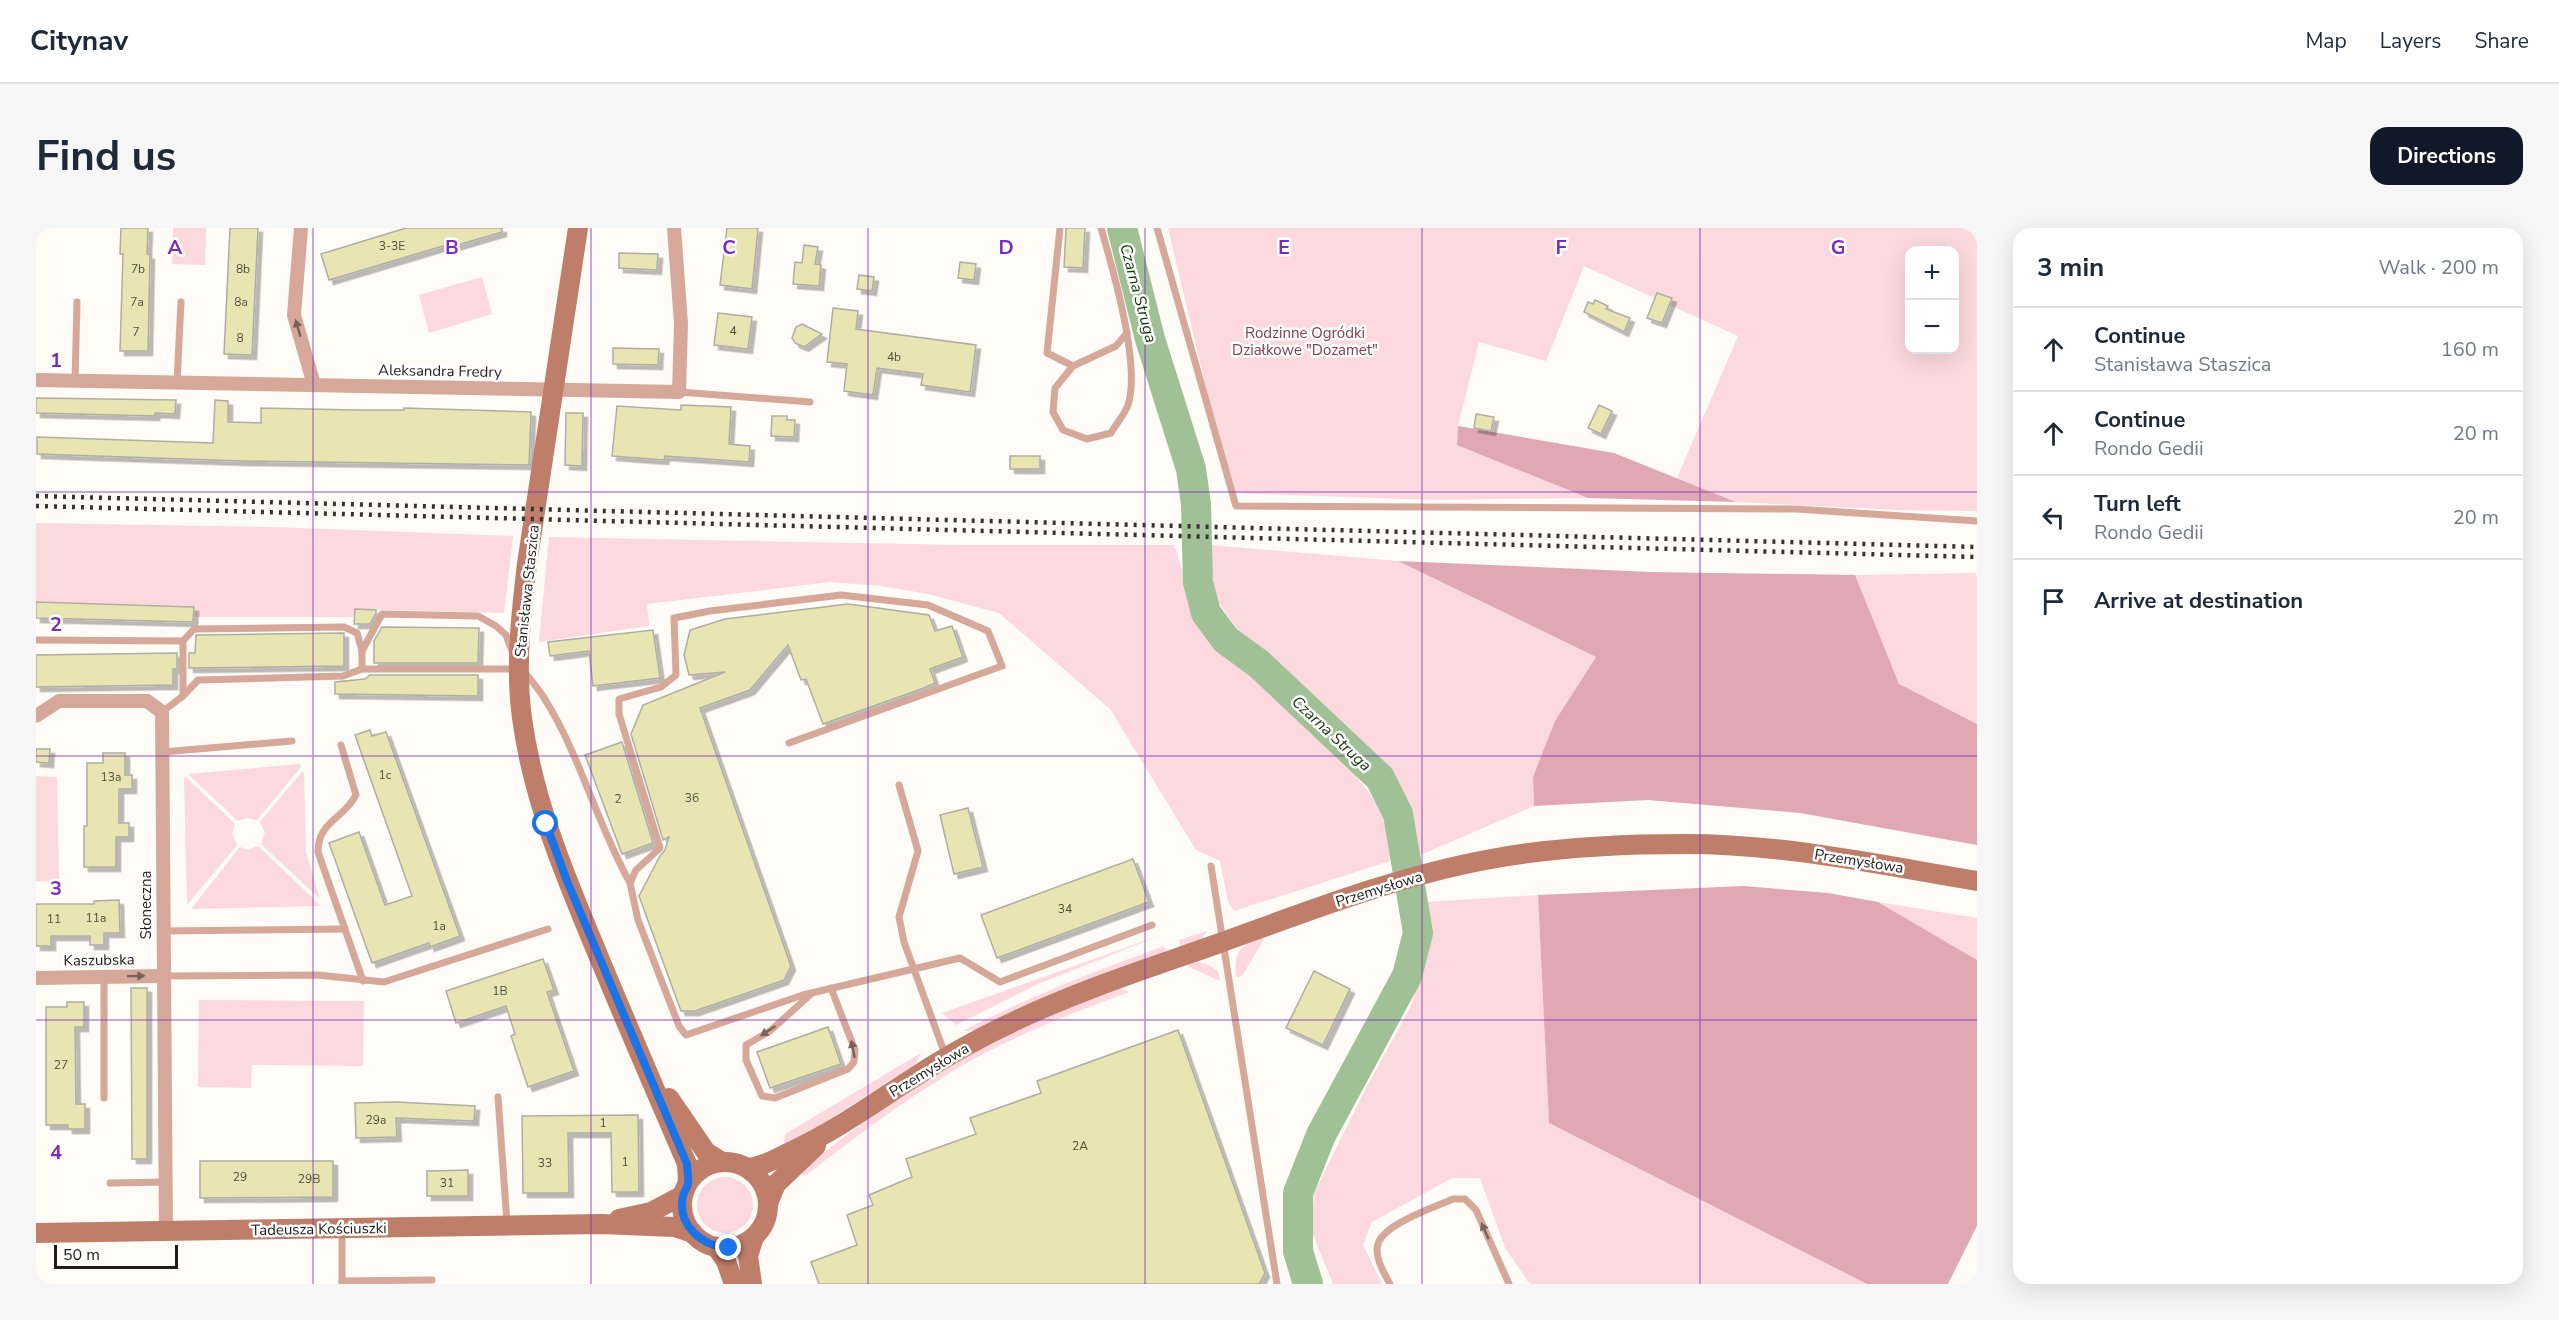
<!DOCTYPE html>
<meta charset="utf-8">
<style>
body{margin:0;font-family:"Nunito Sans",sans-serif;background:#f6f6f7;color:#1f2937}
.controls{position:absolute;right:18px;top:18px;display:grid;overflow:hidden;border-radius:12px;box-shadow:0 6px 24px #0002}
.controls button{width:54px;height:54px;display:grid;place-items:center;padding:0;border:0;border-bottom:2px solid #e0e1e3;background:#fff;color:#1f2937;font:30px sans-serif}
.scale{position:absolute;left:18px;bottom:15px;width:124px;box-sizing:border-box;padding-left:6px;border:3px solid #1e1b18;border-top:0;font-size:16px;line-height:21px;white-space:nowrap;color:#1e1b18;-webkit-text-stroke:4px #fff;paint-order:stroke}
.stop{position:absolute;width:18px;height:18px;margin:-14px;border:4px solid #1a73e8;border-radius:50%;background:#fff}
.stop.end{background:#1a73e8;border-color:#fff;box-shadow:0 2px 6px #0008}
.list{margin:0;padding:0;list-style:none}
h2{display:flex;justify-content:space-between;align-items:center;height:78px;margin:0;padding:0 24px;font-size:26px}
h2 small{font-size:20px;font-weight:400;color:#747a83}
.list li{display:grid;grid-template-columns:39px 1fr auto;gap:18px;align-items:center;box-sizing:border-box;height:84px;padding:0 24px;border-top:2px solid #e0e1e3}
.list b{display:block;font-size:22px;white-space:nowrap}
.list p{margin:0;font-size:20px;white-space:nowrap;color:#747a83}
.list em{font-size:20px;font-style:normal;color:#747a83}
.icon{flex:none;width:33px;height:33px;fill:none;stroke:currentColor;stroke-width:2;stroke-linecap:round;stroke-linejoin:round}
.map{position:relative;flex:none;width:1941px;height:1056px;overflow:hidden;border-radius:18px}
header{display:flex;align-items:center;gap:36px;box-sizing:border-box;height:84px;padding:0 30px;background:#fff;border-bottom:2px solid #e0e1e3}
header strong{font-size:28px}
nav{display:flex;gap:33px;margin-inline-start:auto;font-size:21px}
.intro{display:flex;align-items:center;justify-content:space-between;box-sizing:border-box;height:144px;padding:0 36px}
h1{margin:0;font-size:42px}
.button{padding:15px 27px;border-radius:18px;background:#111827;color:#fff;font-size:21px;font-weight:700}
main{display:flex;gap:36px;padding:0 36px}
aside{flex:1;background:#fff;border-radius:18px;box-shadow:0 6px 24px #0002}
.map>svg:first-child{display:block}
.green{fill:#fbd9df;fill-rule:evenodd}
.forest{fill:#e0a8b3}
.lines{fill:none;stroke-linecap:round;stroke-linejoin:round}
.river{stroke:#a0c096;stroke-width:30}
.building{fill:#e8e5b2;stroke:#aeaea4;stroke-width:1.5;filter:url(#shadow)}
.lane{stroke:#d5a899;stroke-width:7}
.street{stroke:#d5a899;stroke-width:14}
.secondary{stroke:#bf7e69;stroke-width:20}
.rail{stroke:#35322f;stroke-width:4.5;stroke-dasharray:3 6;stroke-linecap:butt}
.oneway{fill:#7a6258}
.route{stroke:#1a73e8;stroke-width:8}
.grid{fill:none;stroke:#7b2cbf;stroke-width:1.5;stroke-opacity:0.55}
.labels{text-anchor:middle;stroke-width:5;stroke-linejoin:round;paint-order:stroke}
.number-label{font-size:12px;fill:#504e3e}
.park-label{font-size:15px;fill:#823c4e;stroke:#fff}
.street-label{font-size:15px;fill:#1e1b18;stroke:#fff}
.water-label{font-size:16px;font-style:italic;fill:#0e3800;stroke:#fff}
.grid-label{font-size:20px;text-anchor:middle;font-weight:bold;fill:#7b2cbf;stroke:#fff;stroke-width:5;stroke-linejoin:round;paint-order:stroke}
</style>
<header>
<strong>Citynav</strong>
<nav><a>Map</a><a>Layers</a><a>Share</a></nav>
</header>
<div class="intro"><h1>Find us</h1><a class="button">Directions</a></div>
<main>
<div class="map">
<svg width="1941" height="1056" viewBox="0 0 1941 1056">
<defs>
<filter id="shadow"><feDropShadow dx="4.5" dy="4.5" stdDeviation="0" flood-color="#0004"/></filter>
</defs>
<rect width="100%" height="100%" fill="#fffbf6"/>
<g class="green">
<path d="M137 0H170L169 37 136 36Z"/>
<path d="M1132 0H1941V283L1863 282 1700 274 1641 250 1702 108 1548 38 1510 133 1443 114 1422 198 1421 216 1552 270 1396 272 1195 265ZM1874 22H1918V122H1874Z"/>
<path d="M446 49 456 86 393 105 383 67Z"/>
<path d="M0 295 237 299 477 308 468 385 319 381 317 389H158L157 378 0 374Z"/>
<path d="M513 309 925 317H1138L1165 398 1226 454 1318 546 1351 587 1354 633 1198 683 1192 674 1184 633 1160 622 1074 481 963 385 892 366 845 358 794 354 611 376 613 398 503 414Z"/>
<path d="M1174 317 1362 333 1560 429 1519 493 1497 549 1498 578 1382 628 1367 567 1342 531 1207 410 1179 369Z"/>
<path d="M1939 345 1941 349V496L1863 457 1819 347Z"/>
<path d="M264 536 265 539 221 592 211 590 202 593 152 546Z"/>
<path d="M266 544 268 545 270 624 284 671 225 616 229 605 224 594Z"/>
<path d="M0 548 21 549 23 654 0 653Z"/>
<path d="M150 549 199 596 196 605 201 617 151 677 148 550Z"/>
<path d="M222 618 285 678 155 681 204 619 212 622Z"/>
<path d="M1502 667 1513 895 1831 1056H1494L1469 1020 1444 950H1416L1336 994 1327 1017 1346 1056H1297L1275 1002 1278 965 1329 862 1374 780 1393 723 1391 674Z"/>
<path d="M1842 674 1941 690V732Z"/>
<path d="M1171 703 1165 712 1144 719 1143 712Z"/>
<path d="M1128 706 1002 756 920 797 906 785Z"/>
<path d="M1226 709 1227 713 1206 748 1200 749C1198 726 1203 716 1226 709Z"/>
<path d="M1128 718 1130 723 1020 764 942 802 927 803C992 769 1059 743 1128 718Z"/>
<path d="M1162 734 1173 737 1182 743 1184 753 1153 739V736Z"/>
<path d="M1083 760 1093 764C1034 786 976 808 922 840 869 872 820 908 772 946L768 948 763 943C822 899 880 853 945 820 990 796 1036 778 1083 760Z"/>
<path d="M163 772 328 773 327 838 216 837 215 860 162 859Z"/>
<path d="M885 825 880 836 750 919 748 915 749 906Z"/>
<circle cx="689" cy="977" r="28"/>
</g>
<g class="forest">
<path d="M1422 198 1578 225 1700 274 1552 270 1421 217Z"/>
<path d="M1362 333 1615 344 1819 347 1863 456 1941 496V617L1764 585 1612 572 1498 578 1497 549 1519 493 1560 429Z"/>
<path d="M1707 658 1792 665 1842 674 1941 732V998L1912 1056H1831L1513 895 1502 667Z"/>
</g>
<g class="lines">
<path class="river" d="M1086 0 1114 111 1155 241 1160 276 1162 354 1170 385 1190 412 1223 436 1344 550 1362 586 1382 705 1371 748 1285 907 1262 965V1023L1272 1056"/>
</g>
<g class="building">
<path d="M85 0H112L111 26 114 27 112 123H84L87 26H84Z"/>
<path d="M194 0H222L216 127 188 126Z"/>
<path d="M370 0H466V4L408 21 407 18 293 52 285 26Z"/>
<path d="M691 0H722L716 61 684 57Z"/>
<path d="M1030 0H1049L1047 40 1028 39Z"/>
<path d="M768 17 782 19 779 36 785 37 783 58 757 56 759 34 766 35Z"/>
<path d="M583 25 622 26 621 42 583 40Z"/>
<path d="M924 34 940 36 938 52 922 50Z"/>
<path d="M823 47 838 49 836 63 821 61Z"/>
<path d="M1621 65 1636 70 1626 95 1611 90Z"/>
<path d="M1559 72 1572 78 1570 81 1594 90 1588 104 1548 84 1552 74 1557 76Z"/>
<path d="M797 80 822 83 820 101 940 117 934 164 885 157 887 146 841 140 837 167 808 163 811 136 791 134Z"/>
<path d="M682 85 716 89 712 121 678 117Z"/>
<path d="M766 96 786 106 768 119 759 115 756 110 760 99Z"/>
<path d="M577 120 623 121 622 137 577 136Z"/>
<path d="M0 170 140 172 139 186 119 185V188L0 185Z"/>
<path d="M179 172 192 173V194L225 195V180L320 182H368V180L495 184 493 237 207 233 1 226V209L177 215Z"/>
<path d="M645 177 695 179 693 216 714 218 713 234 629 228 628 232 576 228 581 178 645 182Z"/>
<path d="M1563 177 1576 183 1565 206 1552 200Z"/>
<path d="M530 185H547L546 238 529 237Z"/>
<path d="M1440 186 1458 189 1455 203 1438 200Z"/>
<path d="M736 188H751V192H759L758 209 735 208Z"/>
<rect x="974" y="228" width="30" height="13"/>
<path d="M0 374 158 379 157 394 0 390Z"/>
<path d="M812 376 893 387 899 403 916 398 927 429 894 441 899 455 888 460 787 496 770 451 765 452 752 417 714 462 664 480 755 738 748 752 659 783H645L603 668 624 628 629 622 633 609 627 612 595 506 607 477 689 444 653 447 648 427 654 402 689 391Z"/>
<path d="M319 381 340 382V385L334 396H318Z"/>
<path d="M346 399 443 400 442 435H338V413Z"/>
<path d="M617 402 624 450 557 458 553 423 514 428 512 414Z"/>
<path d="M308 405V438L153 440V425H159L160 407Z"/>
<path d="M141 425V441H137V457L0 459V427Z"/>
<path d="M334 447H442V468L299 466V454L329 451Z"/>
<path d="M334 502 336 508 350 504 424 708 394 719 393 715 336 735 293 615 323 604 349 677 376 668 319 507Z"/>
<path d="M586 514 617 615 586 626 549 527Z"/>
<path d="M0 521H14L13 535 0 534Z"/>
<path d="M67 525H89V547H96V561H83V595H93V609H80V639H48V598H51V535H67Z"/>
<path d="M932 580 947 639 918 646 904 587Z"/>
<path d="M1097 631 1113 674 961 730 945 687Z"/>
<path d="M83 672 84 705H68V717H54V708H15V718H0V676H58V673Z"/>
<path d="M507 731 518 762 511 764 538 843 492 859 475 808 479 806 470 778 420 795 410 763Z"/>
<path d="M1278 743 1314 761 1287 817 1250 800Z"/>
<path d="M95 760H111V931H96Z"/>
<path d="M31 774H48V799H39L40 876H49V901H32V897H10V779H31Z"/>
<path d="M792 799 805 836 734 860 721 824Z"/>
<path d="M1142 802 1229 1045 1223 1056H783L775 1034 821 1017 811 987 837 977 833 967 876 949 870 931 940 906 934 890 1005 865 1001 853Z"/>
<path d="M360 874 439 878 438 893 360 890 361 909 320 910 319 875Z"/>
<path d="M602 887 603 964H576L575 905H532L533 965H487L486 888Z"/>
<path d="M164 933H297V969L164 970Z"/>
<path d="M432 942V968H391V943Z"/>
</g>
<g class="lines">
<g class="lane">
<path d="M1024 0 1011 125 1037 138"/>
<path d="M1065 0C1077 41 1105 138 1092 177 1089 186 1080 196 1075 205L1051 211 1027 202 1017 184 1019 160 1037 138 1080 118 1091 105"/>
<path d="M1121 0 1200 278 1760 281 1941 293"/>
<path d="M39 153 41 74"/>
<path d="M141 154 145 74"/>
<path d="M643 164 774 174"/>
<path d="M0 412 147 413V468L126 484"/>
<path d="M147 413 158 401 308 399 321 405 326 423V441"/>
<path d="M326 423 346 386 442 388 460 398 470 407 476 423"/>
<path d="M488 443C495 453 504 462 510 473 545 530 561 596 594 655"/>
<path d="M147 468 162 452 307 448 326 441H480"/>
<path d="M753 515 966 438 952 403 892 377 805 367 674 383 638 390 640 447 625 459 583 471V486L624 620 600 642 594 655 602 692 643 798 650 807 767 767 924 730 964 754 1116 697"/>
<path d="M305 517 320 567C308 591 282 593 282 624L327 753"/>
<path d="M126 524 256 513"/>
<path d="M863 557 882 623 863 689 868 714 910 829"/>
<path d="M1175 638 1241 1056"/>
<path d="M126 703 309 701"/>
<path d="M126 748 282 747 348 754 512 701"/>
<path d="M68 749V870"/>
<path d="M774 767 734 803 710 817V832L726 868 739 870 812 841 818 834 819 822 795 760"/>
<path d="M462 869 471 995"/>
<path d="M74 955 130 954"/>
<path d="M306 1003V1055"/>
<path d="M306 1053 396 1052"/>
<path d="M1354 1056C1348 1045 1338 1029 1342 1016 1348 996 1397 980 1417 971H1429L1440 982 1473 1056"/>
</g>
<g class="street">
<path d="M265 0 258 87 278 157"/>
<path d="M0 152 643 164 645 96 638 0"/>
<path d="M0 488 23 473H111L126 484 130 1003"/>
<path d="M0 750 126 748"/>
</g>
<g class="secondary">
<path d="M542 0 491 336C485 387 479 439 486 490 497 573 530 650 562 727 591 797 621 866 651 936L652 954"/>
<path d="M633 870 670 924 686 934"/>
<circle cx="689" cy="977" r="43"/>
<path d="M712 940C728 938 739 931 754 924 795 905 828 882 866 857 902 833 940 811 979 793 1044 762 1113 740 1181 716 1270 684 1361 648 1455 631 1519 619 1585 616 1650 616 1748 616 1845 637 1941 653"/>
<path d="M733 973 740 956 780 918"/>
<path d="M583 991 615 984 647 967"/>
<path d="M0 1005 565 996 639 999 657 1005"/>
<path d="M680 1019 690 1033 698 1056"/>
<path d="M716 1056 712 1028 718 1009"/>
</g>
<g class="rail">
<path d="M0 268 1941 319"/>
<path d="M0 278 1941 329"/>
</g>
</g>
<defs><path id="oneway-solid" d="M-6-.8H1V-3.2L6.5 0L1 3.2V.8H-6Z" transform="scale(1.5)"/></defs>
<g class="oneway">
<use href="#oneway-solid" transform="translate(262 100) rotate(-106)"/>
<use href="#oneway-solid" transform="translate(100 748) rotate(-1)"/>
<use href="#oneway-solid" transform="translate(732 803) rotate(146)"/>
<use href="#oneway-solid" transform="translate(817 821) rotate(-101)"/>
<use href="#oneway-solid" transform="translate(1449 1003) rotate(-114)"/>
</g>
<g class="lines">
<path class="route" d="M510 596 531 653 651 936C651 941 653 949 652 955 652 959 648 963 647 968 641 998 666 1018 693 1020"/>
</g>
<path class="grid" d="M277 0V1056M555 0V1056M832 0V1056M1109 0V1056M1386 0V1056M1664 0V1056M0 264H1941M0 528H1941M0 792H1941"/>
<g class="labels">
<g class="number-label">
<text x="356" y="22">3-3E</text>
<text x="102" y="45">7b</text>
<text x="207" y="45">8b</text>
<text x="101" y="78">7a</text>
<text x="205" y="78">8a</text>
<text x="697" y="107">4</text>
<text x="100" y="108">7</text>
<text x="204" y="114">8</text>
<text x="858" y="133">4b</text>
<text x="349" y="551">1c</text>
<text x="75" y="553">13a</text>
<text x="656" y="574">36</text>
<text x="582" y="575">2</text>
<text x="1029" y="685">34</text>
<text x="60" y="694">11a</text>
<text x="18" y="695">11</text>
<text x="403" y="702">1a</text>
<text x="464" y="767">1B</text>
<text x="25" y="841">27</text>
<text x="340" y="896">29a</text>
<text x="567" y="899">1</text>
<text x="1044" y="922">2A</text>
<text x="589" y="938">1</text>
<text x="509" y="939">33</text>
<text x="204" y="953">29</text>
<text x="273" y="955">29B</text>
<text x="411" y="959">31</text>
</g>
<g class="park-label">
<text x="1269" y="110">Rodzinne Ogródki<tspan x="1269" dy="17">Działkowe "Dozamet"</tspan></text>
</g>
<g class="street-label">
<text transform="translate(404 143) rotate(1)" y="5">Aleksandra Fredry</text>
<text transform="translate(491 363) rotate(-84)" y="5">Stanisława Staszica</text>
<text transform="translate(1823 633) rotate(9)" y="5">Przemysłowa</text>
<text transform="translate(1343 661) rotate(-17)" y="5">Przemysłowa</text>
<text transform="translate(110 677) rotate(-90)" y="5">Słoneczna</text>
<text transform="translate(63 732) rotate(-1)" y="5">Kaszubska</text>
<text transform="translate(893 842) rotate(-31)" y="5">Przemysłowa</text>
<text transform="translate(283 1001) rotate(-1)" y="5">Tadeusza Kościuszki</text>
</g>
<g class="water-label">
<text transform="translate(1103 65) rotate(75)" y="6">Czarna Struga</text>
<text transform="translate(1296 505) rotate(43)" y="6">Czarna Struga</text>
</g>
</g>
<g class="grid-label">
<text x="139" y="26">A</text>
<text x="416" y="26">B</text>
<text x="693" y="26">C</text>
<text x="970" y="26">D</text>
<text x="1248" y="26">E</text>
<text x="1525" y="26">F</text>
<text x="1802" y="26">G</text>
<text x="20" y="139">1</text>
<text x="20" y="403">2</text>
<text x="20" y="667">3</text>
<text x="20" y="931">4</text>
</g>
</svg>
<div class="controls">
<button>+</button>
<button>−</button>
</div>
<div class="scale">50 m</div>
<div class="stop" style="left:510px;top:596px"></div>
<div class="stop end" style="left:693px;top:1020px"></div>
</div>
<aside>
<h2>3 min<small>Walk · 200 m</small></h2>
<ul class="list">
<li><svg class="icon" aria-label="ahead" viewBox="0 0 24 24"><path d="M12 20V5M6 11l6-6 6 6"/></svg><div><b>Continue</b><p>Stanisława Staszica</p></div><em>160 m</em></li>
<li><svg class="icon" aria-label="ahead" viewBox="0 0 24 24"><path d="M12 20V5M6 11l6-6 6 6"/></svg><div><b>Continue</b><p>Rondo Gedii</p></div><em>20 m</em></li>
<li><svg class="icon" aria-label="left" viewBox="0 0 24 24"><path d="M17 20v-9H6M10 6l-5 5 5 5"/></svg><div><b>Turn left</b><p>Rondo Gedii</p></div><em>20 m</em></li>
<li><svg class="icon" aria-label="arrive" viewBox="0 0 24 24"><path d="M6 21V4h12l-3 4 3 4H6"/></svg><div><b>Arrive at destination</b></div></li>
</ul>
</aside>
</main>
